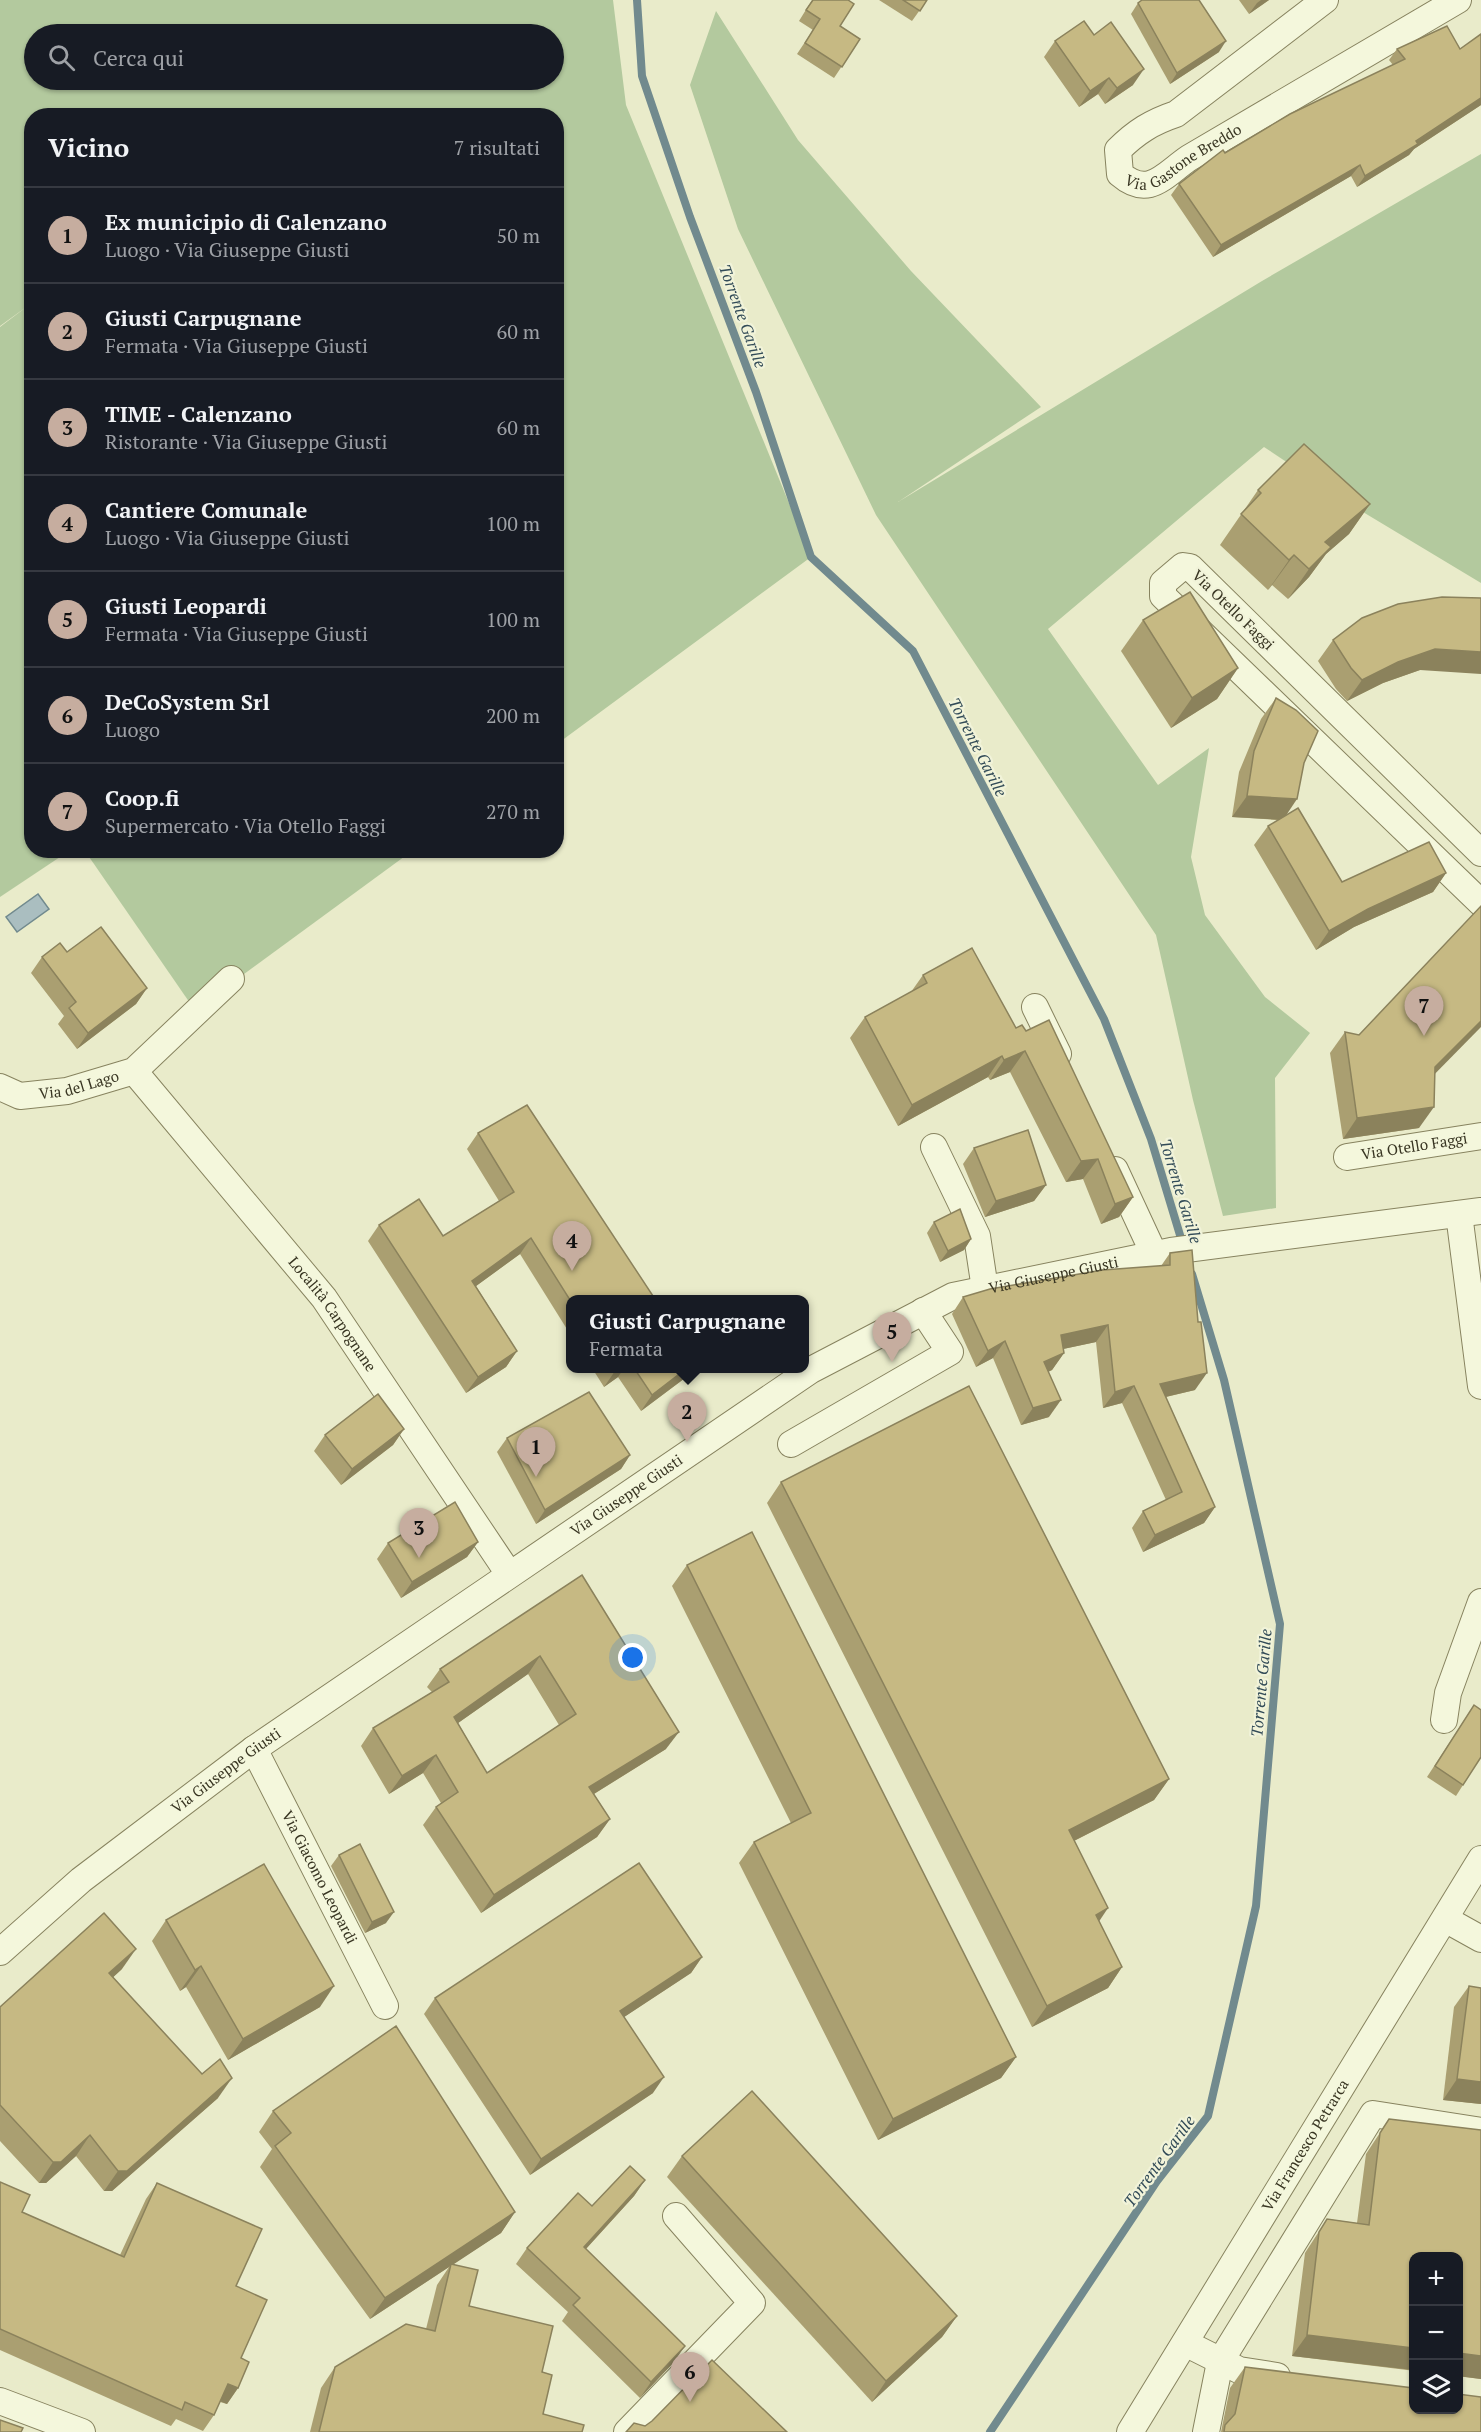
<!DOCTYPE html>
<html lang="it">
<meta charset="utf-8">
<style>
body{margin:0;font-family:"PT Serif",serif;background:#242831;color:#f1f3f6}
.controls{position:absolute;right:18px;bottom:18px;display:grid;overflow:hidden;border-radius:12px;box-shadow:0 2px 4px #0004}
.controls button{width:54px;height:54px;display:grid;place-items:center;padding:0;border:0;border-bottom:2px solid #363941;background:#171b24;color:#f1f3f6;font:30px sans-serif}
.you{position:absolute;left:633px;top:1658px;width:21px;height:21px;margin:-15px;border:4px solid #fff;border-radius:50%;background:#1a73e8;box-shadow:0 0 0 9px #1a73e833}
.badge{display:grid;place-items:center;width:39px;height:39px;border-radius:50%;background:#c6ad9f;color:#111;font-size:20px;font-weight:700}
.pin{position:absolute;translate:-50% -50px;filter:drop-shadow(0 2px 3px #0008)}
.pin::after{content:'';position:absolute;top:32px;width:21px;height:18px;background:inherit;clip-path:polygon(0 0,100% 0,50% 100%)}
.popup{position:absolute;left:566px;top:1295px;width:243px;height:78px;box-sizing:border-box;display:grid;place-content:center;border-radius:12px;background:#171b24;filter:drop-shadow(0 2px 4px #0005);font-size:20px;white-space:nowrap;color:#9ea1a6}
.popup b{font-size:22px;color:#f1f3f6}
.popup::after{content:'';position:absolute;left:50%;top:100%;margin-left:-12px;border:12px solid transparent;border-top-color:#171b24}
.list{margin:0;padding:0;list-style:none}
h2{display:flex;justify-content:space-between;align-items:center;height:78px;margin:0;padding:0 24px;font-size:26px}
h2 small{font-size:20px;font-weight:400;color:#9ea1a6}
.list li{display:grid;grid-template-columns:39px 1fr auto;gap:18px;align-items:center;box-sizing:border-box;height:96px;padding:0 24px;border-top:2px solid #363941}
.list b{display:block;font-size:22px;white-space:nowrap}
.list p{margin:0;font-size:20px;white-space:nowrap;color:#9ea1a6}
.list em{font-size:20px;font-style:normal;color:#9ea1a6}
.icon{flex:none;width:33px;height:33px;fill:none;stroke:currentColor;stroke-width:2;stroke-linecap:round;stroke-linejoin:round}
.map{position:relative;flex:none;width:1481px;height:2432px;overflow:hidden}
.search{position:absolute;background:#171b24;box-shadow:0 2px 4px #0004;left:24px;top:24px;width:540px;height:66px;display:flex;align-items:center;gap:15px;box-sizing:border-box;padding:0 21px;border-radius:33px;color:#9ea1a6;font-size:22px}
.panel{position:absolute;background:#171b24;box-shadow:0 2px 4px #0004;left:24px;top:108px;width:540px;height:750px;border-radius:24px}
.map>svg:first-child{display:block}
.grass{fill:#b3c99e;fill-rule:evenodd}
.water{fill:#aabec0;stroke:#718a8e;stroke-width:1.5}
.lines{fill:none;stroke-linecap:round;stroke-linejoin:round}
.stream{stroke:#718a8e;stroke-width:8}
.minor-casing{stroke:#87835f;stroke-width:28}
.minor{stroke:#f4f7dc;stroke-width:26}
.wall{fill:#aa9f71;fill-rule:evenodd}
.shaded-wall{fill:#8b825c}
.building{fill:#c6b983;stroke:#8b825c;stroke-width:1.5;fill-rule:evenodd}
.labels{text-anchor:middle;stroke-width:4.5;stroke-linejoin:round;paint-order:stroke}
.street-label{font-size:15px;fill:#383522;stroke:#f1f3d9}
.water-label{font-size:16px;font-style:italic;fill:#324b57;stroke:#f1f3d9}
</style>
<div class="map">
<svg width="1481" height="2432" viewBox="0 0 1481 2432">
<rect width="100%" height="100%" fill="#e9ebca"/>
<g class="grass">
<path d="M0 0H613L626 105 811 557 557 744 556 116H32V850L69 851 0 897V327L29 305 0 326ZM34 34H554V80H34Z"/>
<path d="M716 11 798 140 911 271 1041 407 898 502 1262 281 1481 154V583L1348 503 1264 447 1048 629 1158 785 1209 748 1191 857 1205 915 1265 997 1310 1033 1275 1078 1276 1208 1223 1216 1193 1100 1156 935 876 515 738 229 690 85Z"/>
<path d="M85 851H412L210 999 192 1006Z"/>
</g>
<path class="water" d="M38 894 49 909 17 932 6 917Z"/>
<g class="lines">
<g class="stream">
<path d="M637 0 642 76 690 217 756 392 811 557 913 651 1104 1019 1151 1139 1183 1245"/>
<path d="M990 2432 1157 2181 1208 2116 1256 1906 1280 1624 1224 1380 1192 1274"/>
</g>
<defs>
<g id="minor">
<path id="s1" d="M1325 0 1176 114C1152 122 1136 132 1118 150L1120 174C1149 199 1164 175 1189 158L1458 0"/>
<path d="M1481 853 1190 567 1183 566 1163 583V596L1481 903"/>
<path d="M1035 1007 1058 1054"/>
<path id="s2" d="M134 1071 324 1298 509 1574"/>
<path id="s3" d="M0 1087 20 1096 67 1091 134 1071 231 979"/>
<path d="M934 1147 977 1236 985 1289"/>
<path id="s4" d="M1347 1157 1481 1136"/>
<path d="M1115 1170 1154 1254"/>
<path d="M1459 1214 1481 1386"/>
<path d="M791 1444 950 1352 923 1311"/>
<path d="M1444 1720 1448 1693 1481 1602"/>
<path id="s5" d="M254 1749 385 2006"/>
<path d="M1445 1919 1481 1939"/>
<path id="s6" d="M0 1952 81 1880 254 1749 811 1370 953 1296 1171 1251 1481 1211"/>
<path d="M1185 2343 1239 2370 1277 2376"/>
<path d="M0 2401 82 2432"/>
<path d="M627 2432 752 2303 676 2216"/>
<path id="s7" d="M1130 2432 1481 1859"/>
<path d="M1206 2432 1220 2362 1373 2114 1481 2131"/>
</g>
</defs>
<use href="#minor" class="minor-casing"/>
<use href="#minor" class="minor"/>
</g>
<g class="wall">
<path d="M812 0 840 26 860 39 834 78 797 54 813 30 799 21Z"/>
<path d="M879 0H927L912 21Z"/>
<path d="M1239 0H1269L1249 14Z"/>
<path d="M1138 3 1219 52 1170 84 1131 14Z"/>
<path d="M1481 34V105L1414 149 1409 155 1357 187 1351 176 1213 257 1171 195 1179 184 1225 153 1393 65 1389 60 1397 49H1460Z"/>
<path d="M1094 35 1133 85 1105 104 1098 94 1079 107 1044 57 1055 41Z"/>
<path d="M1258 490 1370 504 1349 534 1326 554 1309 577 1288 599 1272 585 1268 590 1220 545Z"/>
<path d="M1143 620 1238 668 1217 699 1171 728 1121 651Z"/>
<path d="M1333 640 1420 670 1383 683 1347 701 1336 689 1318 661Z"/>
<path d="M1276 698 1304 763 1286 815 1342 882 1446 873 1433 892 1354 927 1316 950 1254 845 1268 826 1278 820 1232 817 1239 772 1261 719Z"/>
<path d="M67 952 147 988 136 1004 77 1049 58 1024 64 1016 31 973 42 957Z"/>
<path d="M923 975 1016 1028 1133 1197 1119 1217 1101 1224 1083 1179 1066 1182 1010 1072 990 1080 988 1077 898 1126 850 1038 865 1017 911 992Z"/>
<path d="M1345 1032 1359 1035 1435 1073 1419 1128 1343 1139 1330 1053Z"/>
<path d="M527 1105 570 1299V1334L520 1254 476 1286 517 1351 506 1367 466 1393 368 1241 379 1225 443 1236 499 1201 467 1149 478 1133Z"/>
<path d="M974 1148 1046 1185 1034 1201 985 1217 963 1164Z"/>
<path d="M934 1222 971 1239 964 1250 940 1262 927 1233Z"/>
<path d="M1170 1253 1195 1390 1166 1397 1215 1507 1204 1523 1143 1552 1132 1528 1143 1511 1166 1500 1122 1403 1103 1408 1096 1342 1063 1349 1064 1353 1052 1370 1048 1372 1049 1417 1021 1425 993 1358 976 1367 952 1314 963 1297 1161 1266Z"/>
<path d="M592 1368H691L685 1378 641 1411 618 1377 604 1387Z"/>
<path d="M404 1429 393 1445 341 1485 314 1451 325 1435Z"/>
<path d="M507 1438 630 1455 621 1469 536 1524 497 1452Z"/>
<path d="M781 1482 1169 1779 1154 1800 1074 1841 1099 1921 1122 1967 1108 1988 1032 2027 767 1503Z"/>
<path d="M478 1542 467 1557 401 1598 377 1559 388 1543Z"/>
<path d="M687 1565 1016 2057 1001 2078 878 2140 739 1863 754 1842 791 1823 672 1586Z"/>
<path d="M582 1575 666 1749 594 1794 610 1819 597 1837 481 1913 423 1825 436 1807 441 1803 423 1773 389 1794 361 1746 373 1728 432 1692 427 1687 440 1669ZM528 1674 559 1725 487 1773 458 1723Z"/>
<path d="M1474 1705 1463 1785 1456 1796 1427 1777Z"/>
<path d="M339 1855 386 1923 365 1933 331 1866Z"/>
<path d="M166 1920 320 2007 228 2060 186 1987 180 1991 152 1941Z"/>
<path d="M702 1957 691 1973 624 2017 653 2093 530 2175 424 2014 435 1998Z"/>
<path d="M122 1969 113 1977 218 2098 112 2191H104L76 2156 46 2183H39L0 2141V2007Z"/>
<path d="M1469 1986 1481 1988V2104L1443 2100 1454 2007Z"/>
<path d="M273 2111 515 2212 501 2233 453 2264 469 2306 542 2372 543 2414 582 2432H310L321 2388 335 2367 426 2329 437 2285 449 2267 370 2319 260 2167 272 2149 259 2132Z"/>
<path d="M1389 2119 1481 2130V2379L1292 2356 1305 2253 1327 2219 1357 2223 1366 2154Z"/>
<path d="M682 2156 957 2316 942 2337 872 2402 667 2177Z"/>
<path d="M645 2180 634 2196 586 2249 674 2362 640 2398 562 2321 568 2312 516 2264 527 2248 592 2206Z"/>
<path d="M0 2182 22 2212 120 2255 146 2199 157 2183 236 2286 241 2358 238 2388 227 2404 220 2402 214 2415 203 2431 176 2419 171 2426 0 2350Z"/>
<path d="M1245 2367 1481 2432H1221L1230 2388Z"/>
</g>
<g class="shaded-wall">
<path d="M1261 0H1269L1249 14 1257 3Z"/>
<path d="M1226 41 1219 52 1170 84 1177 73Z"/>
<path d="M1144 69 1133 85 1105 104 1117 88Z"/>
<path d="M1109 78 1098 94 1079 107 1090 91Z"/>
<path d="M1481 98V105L1414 149 1409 155 1357 187 1365 176Z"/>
<path d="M1360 165 1351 176 1213 257 1221 245Z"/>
<path d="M1370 504 1349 534 1326 554 1309 577 1288 599 1309 569 1325 542Z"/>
<path d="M1294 555 1272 585 1268 590 1289 560Z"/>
<path d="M1435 649 1481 652V674L1420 670 1383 683 1347 701 1362 680 1398 662Z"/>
<path d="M1238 668 1217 699 1171 728 1192 698Z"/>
<path d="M1247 796 1297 799 1283 820 1232 817Z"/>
<path d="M1446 873 1433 892 1354 927 1316 950 1329 931 1368 909Z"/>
<path d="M147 988 136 1004 77 1049 88 1033Z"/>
<path d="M1481 1021V1027L1421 1088 1435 1067Z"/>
<path d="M1025 1051 1010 1072 990 1080 1004 1060Z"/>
<path d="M1002 1056 988 1077 898 1126 912 1105Z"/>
<path d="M1434 1107 1419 1128 1343 1139 1357 1118Z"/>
<path d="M1098 1159 1083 1179 1066 1182 1081 1161Z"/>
<path d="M1046 1185 1034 1201 985 1217 996 1201Z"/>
<path d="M1133 1197 1119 1217 1101 1224 1115 1204Z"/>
<path d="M531 1238 520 1254 461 1297 472 1281Z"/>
<path d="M971 1239 964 1250 940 1262 948 1251Z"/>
<path d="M1108 1325 1096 1342 1049 1352 1061 1335Z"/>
<path d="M1005 1341 993 1358 976 1367 988 1351Z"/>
<path d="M517 1351 506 1367 466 1393 478 1377Z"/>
<path d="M1064 1353 1052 1370 1032 1379 1044 1362Z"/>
<path d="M618 1368H624L618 1377 604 1387 615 1371Z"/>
<path d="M687 1368H691L685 1378 641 1411 652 1395Z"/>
<path d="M1207 1373 1195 1390 1148 1401 1160 1384Z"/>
<path d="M1134 1386 1122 1403 1103 1408 1115 1392Z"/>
<path d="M1061 1400 1049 1417 1021 1425 1033 1408Z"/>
<path d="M404 1429 393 1445 341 1485 352 1469Z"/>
<path d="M630 1455 621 1469 536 1524 545 1510Z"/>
<path d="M1215 1507 1204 1523 1143 1552 1155 1535Z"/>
<path d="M478 1542 467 1557 401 1598 412 1582Z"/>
<path d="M540 1656 528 1674 441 1735 454 1717Z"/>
<path d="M679 1732 666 1749 576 1805 589 1787Z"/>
<path d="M436 1755 423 1773 389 1794 402 1776Z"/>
<path d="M1169 1779 1154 1800 1054 1851 1069 1830Z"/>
<path d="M610 1819 597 1837 481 1913 494 1895Z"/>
<path d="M1108 1908 1094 1929 1096 1915Z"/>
<path d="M394 1912 386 1923 365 1933 372 1922Z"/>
<path d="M136 1949 122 1969 95 1994 109 1973Z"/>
<path d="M702 1957 691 1973 609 2027 620 2011Z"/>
<path d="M201 1966 186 1987 180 1991 195 1970Z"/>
<path d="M1122 1967 1108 1988 1032 2027 1047 2006Z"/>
<path d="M334 1986 320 2007 228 2060 243 2039Z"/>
<path d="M1016 2057 1001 2078 878 2140 893 2119Z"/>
<path d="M664 2077 653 2093 530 2175 541 2159Z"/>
<path d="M232 2078 218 2098 112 2191H104L118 2171Z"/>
<path d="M1457 2079 1481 2082V2104L1443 2100Z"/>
<path d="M90 2135 76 2156 46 2183H39L53 2162Z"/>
<path d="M645 2180 634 2196 573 2263 584 2247Z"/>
<path d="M515 2212 501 2233 451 2266V2264L449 2267 370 2319 385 2298Z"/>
<path d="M957 2316 942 2337 872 2402 886 2381Z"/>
<path d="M1307 2335 1413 2348V2370L1292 2356Z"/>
<path d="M685 2346 674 2362 640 2398 651 2382Z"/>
<path d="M1458 2353 1481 2356V2379L1458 2376Z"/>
<path d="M228 2384 238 2388 227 2404 217 2400Z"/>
</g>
<g class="building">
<path d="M813 0H848L854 4 840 26 860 39 842 67 805 43 820 19 806 10Z"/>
<path d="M903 0H927L920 11Z"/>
<path d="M1142 0H1199L1226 41 1177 73 1138 3Z"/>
<path d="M1084 21 1094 35 1111 22 1144 69 1117 88 1109 78 1090 91 1055 41Z"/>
<path d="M1447 26 1460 49 1481 34V98L1416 141 1418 144 1365 176 1360 165 1221 245 1179 184 1223 150 1225 153 1290 114 1405 59 1397 49Z"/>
<path d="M1304 444 1370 504 1325 542 1331 547 1309 569 1294 555 1289 560 1241 514 1261 493 1258 490Z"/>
<path d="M1190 592 1238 668 1192 698 1143 620Z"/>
<path d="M1442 597 1481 598V652L1435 649 1398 662 1362 680 1351 668 1333 640 1362 618 1398 604Z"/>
<path d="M1276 698 1296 710 1318 731 1304 763 1297 799 1247 796 1254 751Z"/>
<path d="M1298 808 1342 882 1429 842 1446 873 1368 909 1329 931 1268 826Z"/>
<path d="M1481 906V1021L1435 1067 1434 1107 1357 1118 1345 1032 1359 1035Z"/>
<path d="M101 927 147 988 88 1033 69 1008 76 1002 42 957 60 943 67 952Z"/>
<path d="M972 948 1016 1028 1022 1025 1026 1031 1049 1020 1133 1197 1115 1204 1098 1159 1081 1161 1025 1051 1004 1060 1002 1056 912 1105 865 1017 927 983 923 975Z"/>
<path d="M527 1105 655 1299 570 1300 531 1238 472 1281 517 1351 478 1377 379 1225 419 1199 443 1236 514 1192 478 1133Z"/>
<path d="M1028 1130 1046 1185 996 1201 974 1148Z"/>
<path d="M960 1209 971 1239 948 1251 934 1222Z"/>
<path d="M1192 1250 1198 1322H1201L1207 1373 1160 1384 1215 1507 1155 1535 1143 1511 1182 1492 1134 1386 1115 1392 1108 1325 1061 1335 1064 1353 1044 1362 1061 1400 1033 1408 1005 1341 988 1351 963 1297 990 1289 1103 1270 1170 1265V1253Z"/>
<path d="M634 1368H687L652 1395Z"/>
<path d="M969 1386 1169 1779 1069 1830 1108 1908 1096 1915 1122 1967 1047 2006 781 1482Z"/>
<path d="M589 1392 630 1455 545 1510 507 1438Z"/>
<path d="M378 1394 404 1429 352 1469 325 1435Z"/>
<path d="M455 1502 478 1542 412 1582 388 1543Z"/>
<path d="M752 1532 1016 2057 893 2119 754 1842 811 1813 687 1565Z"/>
<path d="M582 1575 679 1732 589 1787 610 1819 494 1895 436 1807 458 1792 436 1755 402 1776 373 1728 449 1682 440 1669ZM540 1656 576 1714 487 1773 454 1717Z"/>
<path d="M1474 1705 1481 1710V1757L1463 1785 1435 1766Z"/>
<path d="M360 1844 394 1912 372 1922 339 1855Z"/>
<path d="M639 1863 702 1957 620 2011 664 2077 541 2159 435 1998Z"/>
<path d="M264 1864 334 1986 243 2039 201 1966 195 1970 166 1920Z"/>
<path d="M104 1913 136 1949 109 1973 202 2074 220 2059 232 2078 127 2171H118L90 2135 61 2162H53L0 2105V2007Z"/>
<path d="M1469 1986 1481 1988V2082L1457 2079Z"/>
<path d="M396 2026 515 2212 385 2298 275 2146 291 2133 273 2111Z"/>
<path d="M752 2091 957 2316 886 2381 682 2156Z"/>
<path d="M1389 2119 1481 2130V2356L1458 2353V2256H1413V2348L1307 2335 1319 2232 1327 2219 1369 2225 1380 2133Z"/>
<path d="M630 2166 645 2180 584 2247 685 2346 651 2382 573 2305 580 2298 527 2248 578 2193 592 2206Z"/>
<path d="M0 2182 30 2195 22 2212 124 2257 157 2183 262 2229 236 2286 267 2300 241 2358 249 2362 238 2388 228 2384 214 2415 185 2402 182 2410 0 2329Z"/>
<path d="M451 2264 478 2270 469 2306 553 2326 542 2372 552 2375 543 2414 584 2425 582 2432H319L335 2367 406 2324 435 2331Z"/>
<path d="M712 2360 787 2432H626L634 2423 645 2426 652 2421Z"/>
<path d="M1245 2367 1413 2388V2409H1458V2394L1481 2397V2432H1224L1225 2425 1235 2414Z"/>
<path d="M0 2420 23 2428 21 2432H0Z"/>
</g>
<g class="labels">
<g class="street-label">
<text dy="5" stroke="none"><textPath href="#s1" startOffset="354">Via Gastone Breddo</textPath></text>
<text transform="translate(1233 610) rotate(44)" y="5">Via Otello Faggi</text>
<text dy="5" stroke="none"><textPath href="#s3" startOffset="82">Via del Lago</textPath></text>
<text dy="5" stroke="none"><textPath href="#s4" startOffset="68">Via Otello Faggi</textPath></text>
<text dy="5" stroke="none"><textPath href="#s6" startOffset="1262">Via Giuseppe Giusti</textPath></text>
<text dy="5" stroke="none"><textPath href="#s2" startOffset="314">Località Carpognane</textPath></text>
<text dy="5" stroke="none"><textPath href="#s6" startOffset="776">Via Giuseppe Giusti</textPath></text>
<text dy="5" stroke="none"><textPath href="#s6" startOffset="290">Via Giuseppe Giusti</textPath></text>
<text dy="5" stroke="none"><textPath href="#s5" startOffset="144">Via Giacomo Leopardi</textPath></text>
<text dy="5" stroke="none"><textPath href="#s7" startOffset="336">Via Francesco Petrarca</textPath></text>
</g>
<g class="water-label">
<text transform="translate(743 316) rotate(70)" y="6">Torrente Garille</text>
<text transform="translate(978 747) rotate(63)" y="6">Torrente Garille</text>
<text transform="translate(1181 1191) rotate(73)" y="6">Torrente Garille</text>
<text transform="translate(1261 1683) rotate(-85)" y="6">Torrente Garille</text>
<text transform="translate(1159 2161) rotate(-54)" y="6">Torrente Garille</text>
</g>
</g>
</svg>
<div class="controls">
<button>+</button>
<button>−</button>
<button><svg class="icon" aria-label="layers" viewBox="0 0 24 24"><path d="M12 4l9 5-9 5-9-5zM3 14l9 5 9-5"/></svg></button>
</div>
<div class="you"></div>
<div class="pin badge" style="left:536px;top:1477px">1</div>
<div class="pin badge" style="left:687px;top:1442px">2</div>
<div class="popup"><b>Giusti Carpugnane</b>Fermata</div>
<div class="pin badge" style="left:419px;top:1558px">3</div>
<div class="pin badge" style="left:572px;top:1271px">4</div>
<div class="pin badge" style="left:892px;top:1362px">5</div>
<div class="pin badge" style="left:690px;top:2402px">6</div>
<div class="pin badge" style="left:1424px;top:1036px">7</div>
<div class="search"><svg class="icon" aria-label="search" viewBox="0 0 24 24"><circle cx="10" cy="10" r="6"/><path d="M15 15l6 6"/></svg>Cerca qui</div>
<section class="panel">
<h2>Vicino<small>7 risultati</small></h2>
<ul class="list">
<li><span class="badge">1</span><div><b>Ex municipio di Calenzano</b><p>Luogo · Via Giuseppe Giusti</p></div><em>50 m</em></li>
<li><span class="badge">2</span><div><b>Giusti Carpugnane</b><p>Fermata · Via Giuseppe Giusti</p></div><em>60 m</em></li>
<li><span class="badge">3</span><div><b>TIME - Calenzano</b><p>Ristorante · Via Giuseppe Giusti</p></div><em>60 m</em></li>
<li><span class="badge">4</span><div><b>Cantiere Comunale</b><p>Luogo · Via Giuseppe Giusti</p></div><em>100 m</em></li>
<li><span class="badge">5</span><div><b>Giusti Leopardi</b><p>Fermata · Via Giuseppe Giusti</p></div><em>100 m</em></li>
<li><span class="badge">6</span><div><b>DeCoSystem Srl</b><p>Luogo</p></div><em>200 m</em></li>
<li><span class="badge">7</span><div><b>Coop.fi</b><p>Supermercato · Via Otello Faggi</p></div><em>270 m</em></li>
</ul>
</section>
</div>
